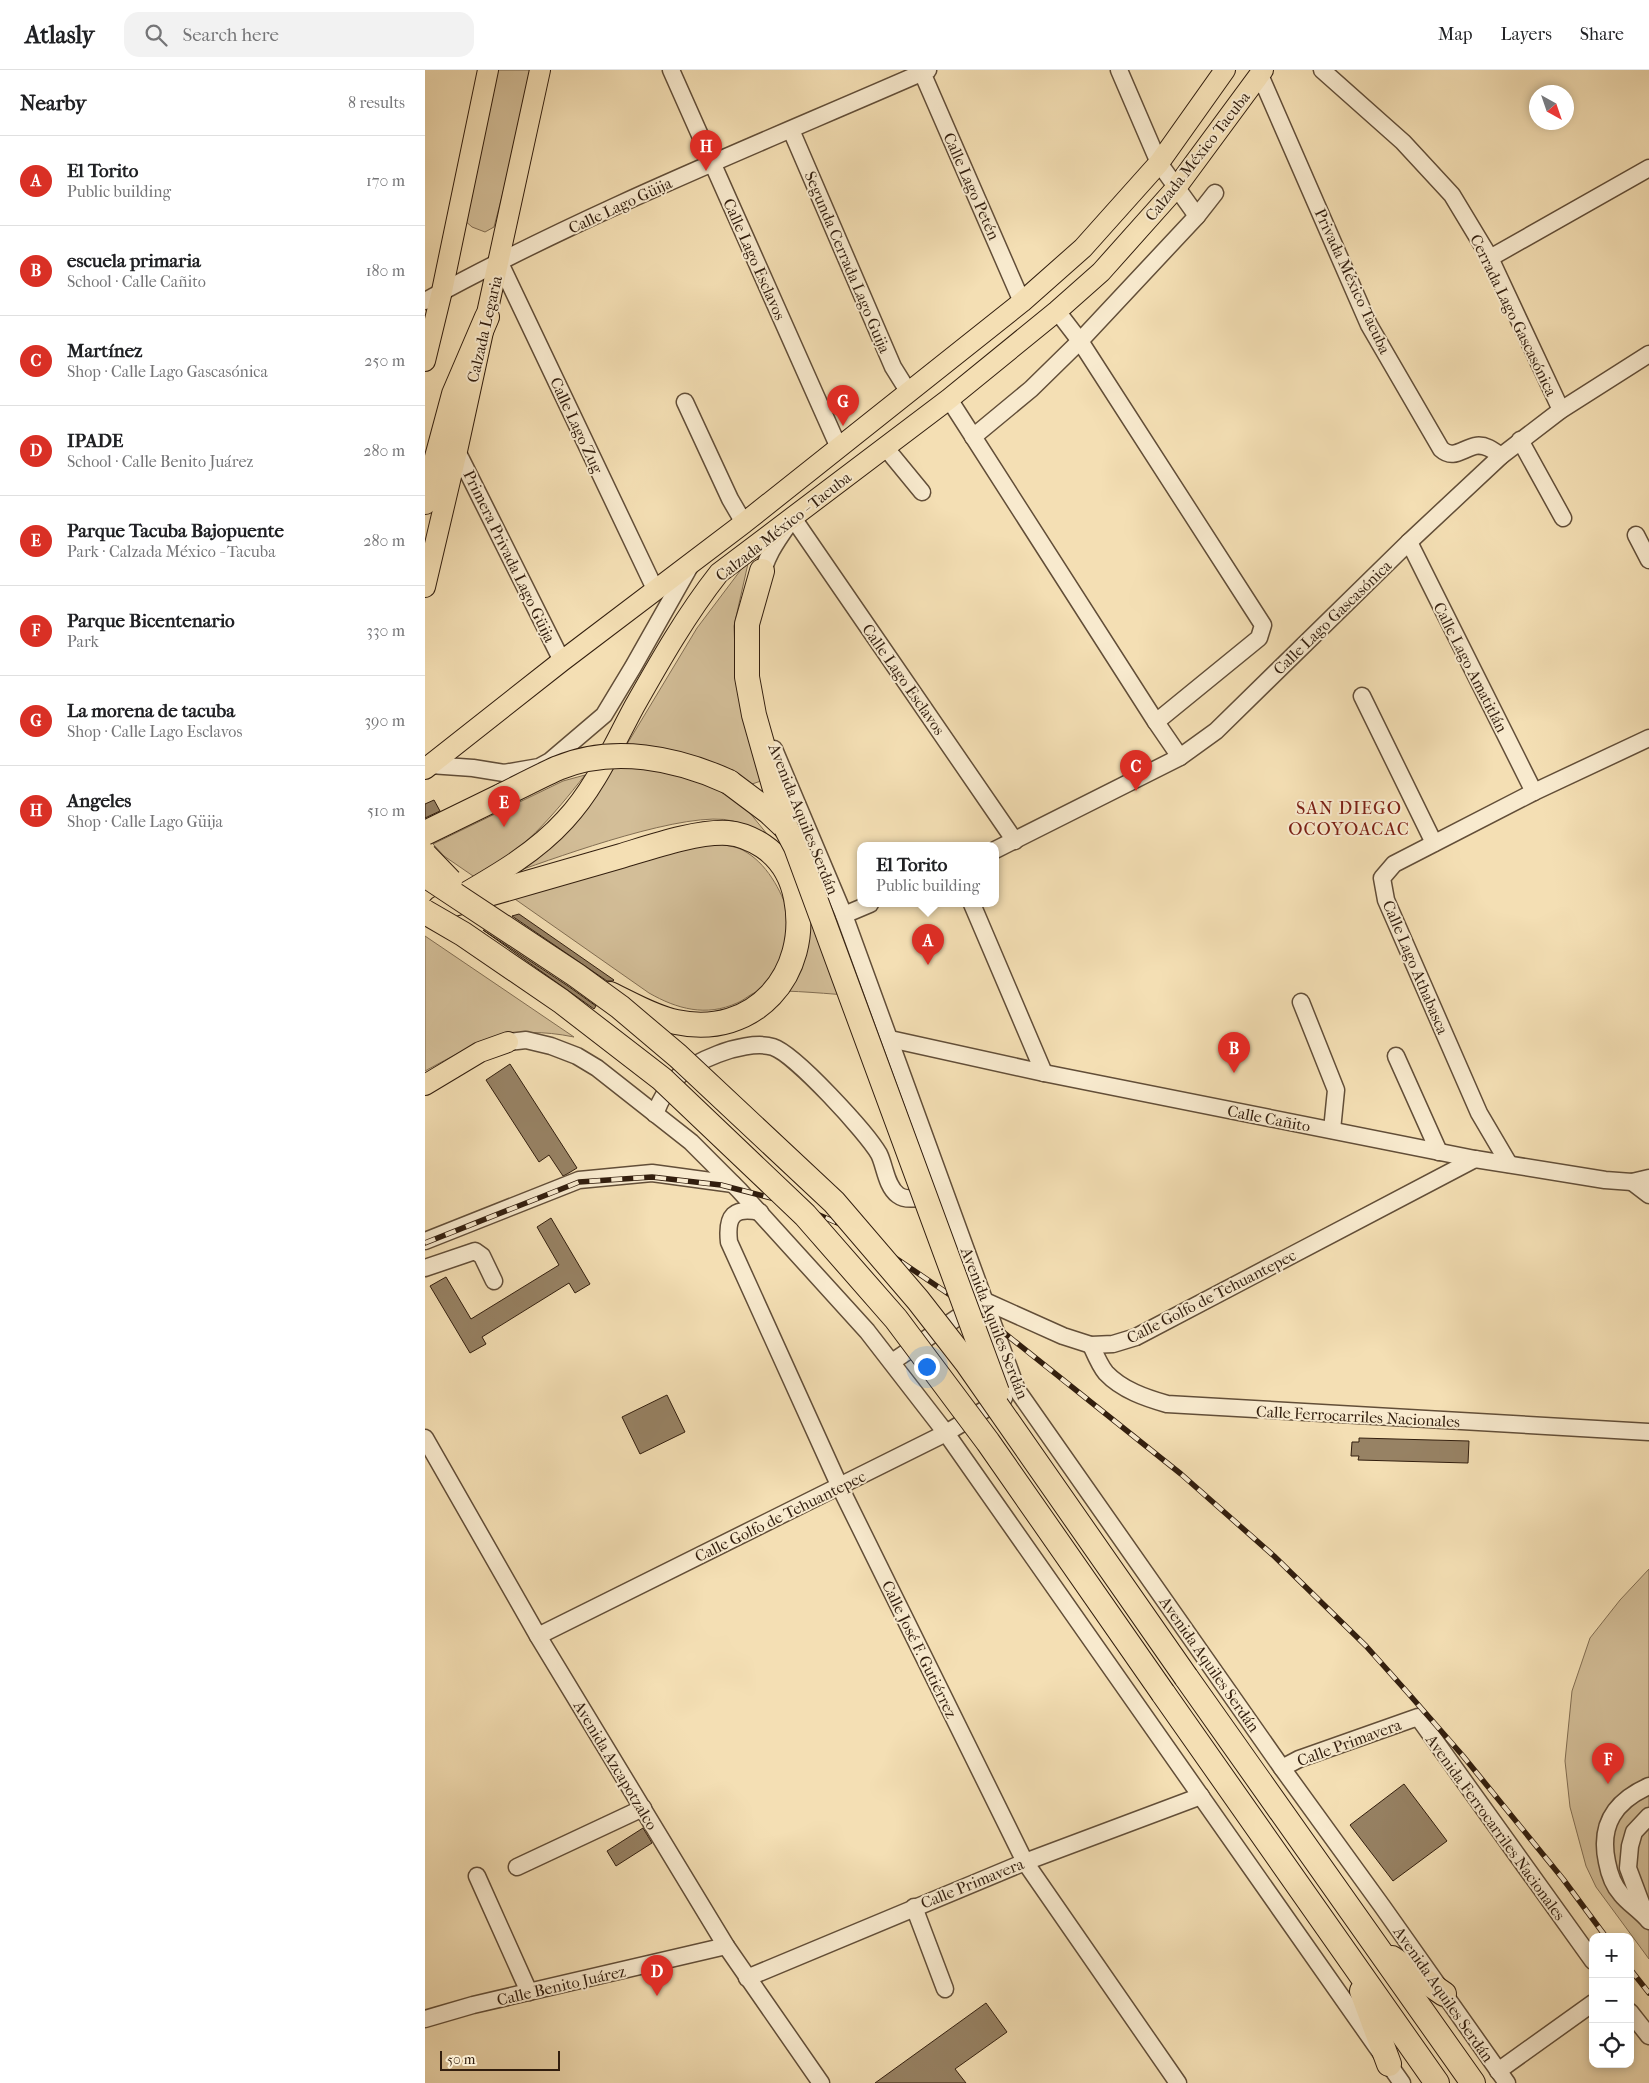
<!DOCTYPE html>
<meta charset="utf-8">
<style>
body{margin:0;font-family:"IM FELL French Canon",serif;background:#f2f2f2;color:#202124}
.controls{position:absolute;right:15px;bottom:15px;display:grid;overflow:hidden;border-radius:10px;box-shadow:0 2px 8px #0003}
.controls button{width:45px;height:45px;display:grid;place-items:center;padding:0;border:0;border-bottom:1px solid #e0e0e0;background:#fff;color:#202124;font:25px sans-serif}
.compass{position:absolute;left:1104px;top:15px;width:45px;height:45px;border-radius:50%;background:#fff;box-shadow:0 2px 8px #0003;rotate:140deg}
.scale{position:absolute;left:15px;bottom:12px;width:120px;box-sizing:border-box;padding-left:5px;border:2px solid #321e0e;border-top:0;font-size:14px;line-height:18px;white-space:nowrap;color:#321e0e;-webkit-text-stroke:4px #f8eace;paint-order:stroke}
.you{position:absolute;left:501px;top:1296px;width:18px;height:18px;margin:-12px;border:4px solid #fff;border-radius:50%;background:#1a73e8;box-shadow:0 0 0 8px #1a73e833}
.badge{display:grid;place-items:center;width:32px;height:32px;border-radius:50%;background:#d93025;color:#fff;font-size:16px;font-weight:700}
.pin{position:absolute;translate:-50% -41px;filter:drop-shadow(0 1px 2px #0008)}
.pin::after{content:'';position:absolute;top:26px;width:18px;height:15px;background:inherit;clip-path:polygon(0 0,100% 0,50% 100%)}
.popup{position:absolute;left:432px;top:772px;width:142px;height:65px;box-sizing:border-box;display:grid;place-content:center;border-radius:10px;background:#fff;filter:drop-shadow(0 1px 4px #0005);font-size:16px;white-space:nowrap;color:#757577}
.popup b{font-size:19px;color:#202124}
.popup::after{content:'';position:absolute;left:50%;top:100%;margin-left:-10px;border:10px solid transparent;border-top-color:#fff}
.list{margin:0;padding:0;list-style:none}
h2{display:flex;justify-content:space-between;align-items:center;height:65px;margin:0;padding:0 20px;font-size:21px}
h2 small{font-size:16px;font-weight:400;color:#757577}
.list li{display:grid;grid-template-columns:32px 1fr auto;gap:15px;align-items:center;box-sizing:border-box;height:90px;padding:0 20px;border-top:1px solid #e0e0e0}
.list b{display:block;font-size:19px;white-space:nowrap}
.list p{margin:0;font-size:16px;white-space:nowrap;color:#757577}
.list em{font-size:16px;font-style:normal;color:#757577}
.icon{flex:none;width:28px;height:28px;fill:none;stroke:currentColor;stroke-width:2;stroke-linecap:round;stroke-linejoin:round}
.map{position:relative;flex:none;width:1224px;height:2013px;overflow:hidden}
header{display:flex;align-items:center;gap:30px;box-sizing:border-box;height:70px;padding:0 25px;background:#fff;border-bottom:1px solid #e0e0e0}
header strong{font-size:24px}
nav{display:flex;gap:28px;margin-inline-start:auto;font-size:18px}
.search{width:350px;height:45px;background:#f2f2f2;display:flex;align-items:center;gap:12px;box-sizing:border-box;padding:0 18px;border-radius:15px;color:#757577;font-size:19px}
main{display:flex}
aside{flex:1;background:#fff}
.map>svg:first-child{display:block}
.green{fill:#d3be98;stroke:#826e53}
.building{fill:#978264;stroke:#321e0e}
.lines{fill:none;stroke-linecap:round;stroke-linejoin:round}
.minor-casing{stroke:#624e38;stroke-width:19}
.major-casing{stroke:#321e0e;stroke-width:22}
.highway-casing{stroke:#321e0e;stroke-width:26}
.minor{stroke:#f8eace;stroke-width:16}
.major{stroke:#f4dfb4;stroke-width:20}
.highway{stroke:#f4dfb4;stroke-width:24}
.rail-casing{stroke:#321e0e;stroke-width:5.5}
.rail{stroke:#f8eace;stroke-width:4;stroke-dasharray:11;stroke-linecap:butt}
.highway-bridge-casing{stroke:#321e0e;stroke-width:26;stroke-linecap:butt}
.highway-bridge{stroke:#f4dfb4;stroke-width:24}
.labels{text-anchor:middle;stroke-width:4;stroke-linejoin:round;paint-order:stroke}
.street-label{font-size:16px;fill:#321e0e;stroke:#f8eace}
.neighbourhood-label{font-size:18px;letter-spacing:1px;fill:#7a1f14;stroke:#f8eace}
</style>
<header>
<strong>Atlasly</strong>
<div class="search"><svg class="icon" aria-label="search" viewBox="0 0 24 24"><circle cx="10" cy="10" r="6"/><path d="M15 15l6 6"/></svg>Search here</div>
<nav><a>Map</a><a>Layers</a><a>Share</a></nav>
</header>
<main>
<aside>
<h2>Nearby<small>8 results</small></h2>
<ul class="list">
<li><span class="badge">A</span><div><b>El Torito</b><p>Public building</p></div><em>170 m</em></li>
<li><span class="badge">B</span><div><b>escuela primaria</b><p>School · Calle Cañito</p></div><em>180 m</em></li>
<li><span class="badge">C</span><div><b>Martínez</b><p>Shop · Calle Lago Gascasónica</p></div><em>250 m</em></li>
<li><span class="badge">D</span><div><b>IPADE</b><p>School · Calle Benito Juárez</p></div><em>280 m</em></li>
<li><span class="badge">E</span><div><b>Parque Tacuba Bajopuente</b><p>Park · Calzada México - Tacuba</p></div><em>280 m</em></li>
<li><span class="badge">F</span><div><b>Parque Bicentenario</b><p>Park</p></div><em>330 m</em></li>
<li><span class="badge">G</span><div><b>La morena de tacuba</b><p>Shop · Calle Lago Esclavos</p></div><em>390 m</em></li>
<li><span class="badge">H</span><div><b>Angeles</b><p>Shop · Calle Lago Güija</p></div><em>510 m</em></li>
</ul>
</aside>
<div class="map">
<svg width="1224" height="2013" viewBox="0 0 1224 2013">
<rect width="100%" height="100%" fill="#f4dfb4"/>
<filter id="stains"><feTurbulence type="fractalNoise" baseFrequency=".004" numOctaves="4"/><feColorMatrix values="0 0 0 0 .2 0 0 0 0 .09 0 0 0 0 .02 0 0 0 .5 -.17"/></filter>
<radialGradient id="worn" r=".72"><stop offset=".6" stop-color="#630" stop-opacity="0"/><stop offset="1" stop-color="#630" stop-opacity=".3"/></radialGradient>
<g class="green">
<path d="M72 0H110L69 157 60 162 47 157 38 149Z"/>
<path d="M324 489 309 556 311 609 339 710 324 715 320 737 351 775C338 766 324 756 308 751 264 739 136 786 90 802L184 704 272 558Z"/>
<path d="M160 705C128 746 96 783 51 808L19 786 8 774 138 711Z"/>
<path d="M290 773C298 775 306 776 313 778 338 788 354 816 362 839L398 824 436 926C403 924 369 920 336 921 328 921 320 930 312 933 281 947 252 939 224 923L87 827 228 783Z"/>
<path d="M0 866 149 967C85 954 55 971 0 1001Z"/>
<path d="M1224 1499V1889L1171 1817 1161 1796 1145 1737 1140 1691 1147 1621 1165 1568 1195 1530Z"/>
</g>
<g class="building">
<path d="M9 730 15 741 0 748V734Z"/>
<path d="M94 844 189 910 188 911H182L87 846Z"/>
<path d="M58 860 143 916 171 936 169 939Z"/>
<path d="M85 994 152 1098 142 1104 138 1106 124 1085 114 1092 61 1010Z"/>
<path d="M126 1148 165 1214 150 1223 144 1213 57 1267 61 1274 45 1283 5 1216 21 1207 46 1249 134 1195 112 1157Z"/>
<path d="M242 1325 260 1362 215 1384 197 1347Z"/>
<path d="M934 1368 1044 1371 1043 1393 933 1390 934 1386H926L927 1372H934Z"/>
<path d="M979 1714 1022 1771 968 1811 925 1755Z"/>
<path d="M218 1758 227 1773 191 1796 182 1781Z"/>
<path d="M561 1933 582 1962 530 1999 541 2013H450Z"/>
</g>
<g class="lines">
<defs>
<g id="minor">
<path d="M246 0 414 378"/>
<path d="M496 0 597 232"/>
<path d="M694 0 734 93 772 146"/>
<path d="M897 0 978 72 1027 125 1065 188 1136 340"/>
<path d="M835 5 944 255 1016 379C1028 390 1037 379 1050 376 1060 374 1068 380 1076 386"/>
<path d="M366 60 468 297 483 321"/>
<path d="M1065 188 1224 98"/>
<path d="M74 191 230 519"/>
<path d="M0 231C162 142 334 74 503 0"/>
<path d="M632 241 655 271 838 555 834 568 731 652"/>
<path d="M524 329 731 652 755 687"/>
<path d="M260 332 305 429 319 453"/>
<path d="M548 367 606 319 655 271 772 146 790 123"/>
<path d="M1095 370 1138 448"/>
<path d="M460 377 497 422"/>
<path d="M32 381 137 591"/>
<path d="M1211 465 1224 490"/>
<path d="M984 472 1109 722"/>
<path d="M336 512C339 487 354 468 368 448L590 771"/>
<path d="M937 626 1009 773"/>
<path d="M349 679 419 845 592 1320 857 1698 957 1836 1082 2013"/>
<path d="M5 695 48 698 79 703 114 697 125 691 179 645 208 597 265 496"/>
<path d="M570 780 755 687 791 661 984 472 1076 386 1136 340 1224 284"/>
<path d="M547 834 619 1003"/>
<path d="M419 845 445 834"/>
<path d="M876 932 911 1020 907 1060"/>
<path d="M465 969 619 1003 1050 1089 1180 1110 1207 1112 1224 1108"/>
<path d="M83 972 101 970 126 976 152 986 172 998 266 1072 314 1120 442 1261 521 1363 977 2013"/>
<path d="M971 986 1014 1082"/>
<path d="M230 1044C243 1010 259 997 293 984 308 978 333 972 348 977 370 984 442 1063 454 1084 460 1096 461 1116 473 1125 482 1132 499 1127 510 1125"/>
<path d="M1084 1094 1054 1043 961 830 957 808 969 794 1109 722 1224 668"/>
<path d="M1207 1112 1224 1125"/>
<path d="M335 1142C309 1137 301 1145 304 1172L415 1417 600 1792 753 2013"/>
<path d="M0 1171 154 1110 227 1103 308 1114"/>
<path d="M0 1198 50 1181 57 1186 69 1211"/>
<path d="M666 1275C670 1284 675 1296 681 1303 697 1320 721 1328 742 1334L1224 1362"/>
<path d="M467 1292 545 1239 560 1231 638 1266 666 1275 688 1274 711 1267 1050 1089"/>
<path d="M0 1368 113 1566 301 1876 396 2013"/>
<path d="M113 1566 521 1363 579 1328"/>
<path d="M857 1698 874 1689 993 1647 1168 1891"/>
<path d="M1224 1716C1190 1731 1174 1755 1182 1792 1184 1803 1188 1815 1196 1824 1204 1834 1216 1841 1224 1851"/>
<path d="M92 1797 218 1738"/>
<path d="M52 1806 104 1922"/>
<path d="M489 1837 520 1919"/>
<path d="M1221 1846 1203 1798 1205 1776 1209 1762 1224 1746"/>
<path d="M322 1908 600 1792 776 1726"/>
<path d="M1205 1942 1224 1966"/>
<path d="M0 1949 48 1935 301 1876"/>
<path d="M1073 2001 1168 1933"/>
</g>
<g id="major">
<path d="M0 291 17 221 63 0"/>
<path d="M0 517 32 381 115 0"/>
<path d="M0 699 137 591 319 453 597 232 658 178 734 93 800 0"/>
<path d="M33 827C71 805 110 783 140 750 170 718 188 676 209 637 235 591 261 545 294 503L524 329 632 241 676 202 751 118 838 0"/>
<path d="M0 1015 55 982 83 972"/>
</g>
<g id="highway">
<path d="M0 432 29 324 62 247"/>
<path d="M337 501 322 554V607L329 645 361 758"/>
<path d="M304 712 344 742 361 758"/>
<path d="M0 763 78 725"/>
<path d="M15 838C75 821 136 803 196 786 226 777 272 761 303 763 315 764 327 769 338 776 356 788 367 807 371 828 386 904 329 969 251 952 228 947 206 934 185 924"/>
<path d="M761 1607 1048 2013"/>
<path d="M738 1623 1012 2013"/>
<path d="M967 1888 1019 1924"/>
<path d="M937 1921 964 1994"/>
</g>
</defs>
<use href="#minor" class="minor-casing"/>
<use href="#major" class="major-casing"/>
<use href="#highway" class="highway-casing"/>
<use href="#minor" class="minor"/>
<use href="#major" class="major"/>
<use href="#highway" class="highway"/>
<defs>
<g id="rail">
<path d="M0 1173 154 1112 227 1107 296 1115 366 1133 429 1160 568 1254 756 1404 849 1486 941 1576 983 1623 1038 1686 1138 1809 1181 1867"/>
<path d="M1205 1899 1224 1923"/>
</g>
</defs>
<use href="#rail" class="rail-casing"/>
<use href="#rail" class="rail"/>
<defs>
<g id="highway-bridge">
<path d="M78 725C96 716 115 706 133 698 188 675 252 688 304 712"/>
<path d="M361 758 371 777 572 1322"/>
<path d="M0 785 25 811"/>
<path d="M0 805 151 905 195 937 253 986 409 1132 493 1230 542 1293 761 1607"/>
<path d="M0 842 38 864 136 931 237 1009 380 1145 471 1249 563 1372 738 1623"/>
</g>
</defs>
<use href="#highway-bridge" class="highway-bridge-casing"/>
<use href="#highway-bridge" class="highway-bridge"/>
</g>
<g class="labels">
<g class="street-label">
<text transform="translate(772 86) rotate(-52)" y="6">Calzada México Tacuba</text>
<text transform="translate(547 116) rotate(66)" y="6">Calle Lago Petén</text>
<text transform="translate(195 135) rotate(-25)" y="6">Calle Lago Güija</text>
<text transform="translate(330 189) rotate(66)" y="6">Calle Lago Esclavos</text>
<text transform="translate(423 192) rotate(67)" y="6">Segunda Cerrada Lago Guija</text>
<text transform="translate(928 211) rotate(65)" y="6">Privada México Tacuba</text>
<text transform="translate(1089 245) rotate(64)" y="6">Cerrada Lago Gascasónica</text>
<text transform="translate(59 259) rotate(-77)" y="6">Calzada Legaria</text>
<text transform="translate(152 355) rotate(65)" y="6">Calle Lago Zug</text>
<text transform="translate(358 456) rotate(-38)" y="6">Calzada México - Tacuba</text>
<text transform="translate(85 486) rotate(64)" y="6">Primera Privada Lago Güija</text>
<text transform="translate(907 547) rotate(-44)" y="6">Calle Lago Gascasónica</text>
<text transform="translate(1046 597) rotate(63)" y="6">Calle Lago Amatitlán</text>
<text transform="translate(479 609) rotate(55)" y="6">Calle Lago Esclavos</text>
<text transform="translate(379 749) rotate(68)" y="6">Avenida Aquiles Serdán</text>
<text transform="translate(991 897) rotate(67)" y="6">Calle Lago Athabasca</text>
<text transform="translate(844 1048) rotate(11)" y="6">Calle Cañito</text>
<text transform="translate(786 1226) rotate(-27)" y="6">Calle Golfo de Tehuantepec</text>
<text transform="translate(570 1253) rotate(69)" y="6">Avenida Aquiles Serdán</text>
<text transform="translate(933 1346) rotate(3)" y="6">Calle Ferrocarriles Nacionales</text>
<text transform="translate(355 1446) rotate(-26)" y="6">Calle Golfo de Tehuantepec</text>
<text transform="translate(495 1579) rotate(64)" y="6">Calle José F. Gutiérrez</text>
<text transform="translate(785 1594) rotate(55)" y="6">Avenida Aquiles Serdán</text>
<text transform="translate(924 1672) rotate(-20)" y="6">Calle Primavera</text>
<text transform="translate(191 1695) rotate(59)" y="6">Avenida Azcapotzalco</text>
<text transform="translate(1071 1757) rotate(54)" y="6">Avenida Ferrocarriles Nacionales</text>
<text transform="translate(547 1813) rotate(-22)" y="6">Calle Primavera</text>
<text transform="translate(136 1915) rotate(-13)" y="6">Calle Benito Juárez</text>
<text transform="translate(1019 1924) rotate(55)" y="6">Avenida Aquiles Serdán</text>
</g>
<g class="neighbourhood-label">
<text x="924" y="744">SAN DIEGO<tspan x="924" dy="21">OCOYOACAC</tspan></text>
</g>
</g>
<rect width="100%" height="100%" filter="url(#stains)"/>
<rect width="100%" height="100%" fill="url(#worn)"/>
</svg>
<div class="controls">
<button>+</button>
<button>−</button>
<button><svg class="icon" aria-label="locate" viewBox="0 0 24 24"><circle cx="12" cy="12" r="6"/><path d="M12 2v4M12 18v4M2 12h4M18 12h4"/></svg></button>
</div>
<svg class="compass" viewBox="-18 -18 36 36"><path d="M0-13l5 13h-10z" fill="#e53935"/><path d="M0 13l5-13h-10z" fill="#757577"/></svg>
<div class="scale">50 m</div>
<div class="you"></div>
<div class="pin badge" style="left:503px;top:895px">A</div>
<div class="popup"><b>El Torito</b>Public building</div>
<div class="pin badge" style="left:809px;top:1003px">B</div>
<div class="pin badge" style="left:711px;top:721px">C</div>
<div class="pin badge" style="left:232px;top:1926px">D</div>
<div class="pin badge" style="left:79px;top:757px">E</div>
<div class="pin badge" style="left:1183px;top:1714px">F</div>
<div class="pin badge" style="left:418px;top:356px">G</div>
<div class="pin badge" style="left:281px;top:101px">H</div>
</div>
</main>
